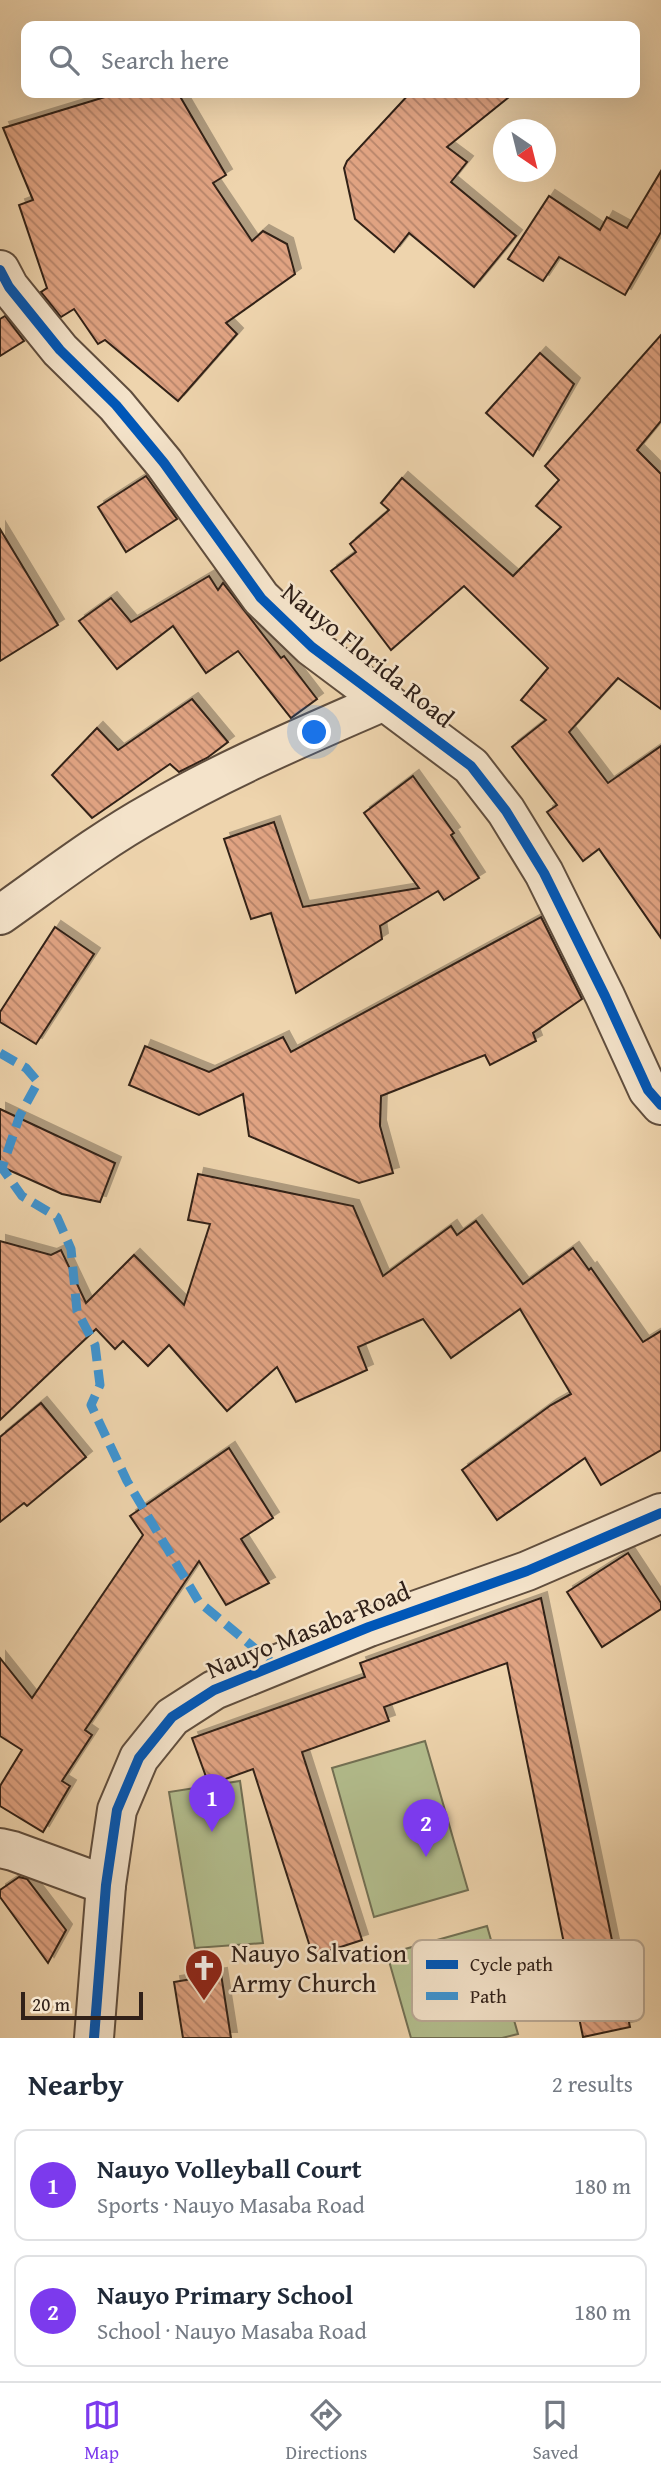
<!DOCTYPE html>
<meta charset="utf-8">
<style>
body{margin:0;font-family:"Gentium Book Plus",serif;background:#f2f2f3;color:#1f2937}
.compass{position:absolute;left:493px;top:119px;width:63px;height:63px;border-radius:50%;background:#fff;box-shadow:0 7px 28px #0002;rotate:145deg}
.scale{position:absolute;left:21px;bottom:18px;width:122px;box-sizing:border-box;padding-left:7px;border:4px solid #312119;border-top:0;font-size:19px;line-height:24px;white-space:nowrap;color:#312119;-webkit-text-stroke:5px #f4e3ca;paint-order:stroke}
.you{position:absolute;left:315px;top:733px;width:24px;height:24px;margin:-18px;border:5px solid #fff;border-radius:50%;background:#1a73e8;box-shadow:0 0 0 10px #1a73e833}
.badge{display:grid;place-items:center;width:46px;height:46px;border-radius:50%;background:#7c3aed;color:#fff;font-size:23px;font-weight:700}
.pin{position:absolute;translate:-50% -58px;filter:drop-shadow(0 2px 4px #0008)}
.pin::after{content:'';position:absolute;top:37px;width:24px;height:21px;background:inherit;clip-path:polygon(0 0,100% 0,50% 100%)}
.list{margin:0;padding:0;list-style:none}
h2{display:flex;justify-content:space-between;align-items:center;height:91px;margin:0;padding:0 28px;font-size:30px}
h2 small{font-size:23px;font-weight:400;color:#747a83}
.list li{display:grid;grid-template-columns:46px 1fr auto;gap:21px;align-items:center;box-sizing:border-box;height:112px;margin:0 14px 14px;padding:0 14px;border:2px solid #e0e1e3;border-radius:14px}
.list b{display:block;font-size:26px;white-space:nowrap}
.list p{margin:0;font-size:23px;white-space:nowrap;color:#747a83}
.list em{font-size:23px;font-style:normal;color:#747a83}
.icon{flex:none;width:38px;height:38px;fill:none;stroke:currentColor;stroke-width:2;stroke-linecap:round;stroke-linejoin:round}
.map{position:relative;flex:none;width:661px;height:2038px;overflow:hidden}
.search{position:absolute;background:#fff;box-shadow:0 7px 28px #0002;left:21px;right:21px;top:21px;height:77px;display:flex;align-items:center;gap:18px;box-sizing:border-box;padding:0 24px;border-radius:14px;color:#747a83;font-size:26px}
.sheet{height:343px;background:#fff}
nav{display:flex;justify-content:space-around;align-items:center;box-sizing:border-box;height:98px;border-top:2px solid #e0e1e3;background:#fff;font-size:19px;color:#747a83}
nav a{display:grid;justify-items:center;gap:4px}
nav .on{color:#7c3aed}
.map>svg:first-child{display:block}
.pitch{fill:#b3be8e;stroke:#727054;stroke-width:2}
.building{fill:url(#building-back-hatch);stroke:#312119;stroke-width:2;filter:url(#shadow)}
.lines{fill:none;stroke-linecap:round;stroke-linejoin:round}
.minor-casing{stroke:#604e3e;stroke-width:42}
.minor{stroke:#f4e3ca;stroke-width:38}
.quiet{stroke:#3d95d4;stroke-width:9;stroke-dasharray:18 9;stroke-linecap:butt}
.cycleway-casing{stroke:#f4e3ca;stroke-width:15}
.cycleway{stroke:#0057b8;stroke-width:10}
.labels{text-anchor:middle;stroke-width:5;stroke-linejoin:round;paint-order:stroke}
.street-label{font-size:26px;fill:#312119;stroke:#f4e3ca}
.poi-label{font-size:26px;fill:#312119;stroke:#f4e3ca;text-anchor:start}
.key{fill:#f4e3ca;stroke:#baa995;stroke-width:2}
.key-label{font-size:19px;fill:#312119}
</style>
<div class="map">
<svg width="661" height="2038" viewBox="0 0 661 2038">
<defs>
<pattern id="building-back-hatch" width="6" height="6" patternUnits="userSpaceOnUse" patternTransform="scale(1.75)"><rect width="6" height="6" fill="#e0a382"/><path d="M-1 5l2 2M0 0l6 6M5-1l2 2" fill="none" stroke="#b6846a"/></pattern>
<filter id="shadow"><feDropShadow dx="6" dy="-6" stdDeviation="0" flood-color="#0004"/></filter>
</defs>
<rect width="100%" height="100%" fill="#eed4ad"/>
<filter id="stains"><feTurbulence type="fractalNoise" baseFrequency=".00286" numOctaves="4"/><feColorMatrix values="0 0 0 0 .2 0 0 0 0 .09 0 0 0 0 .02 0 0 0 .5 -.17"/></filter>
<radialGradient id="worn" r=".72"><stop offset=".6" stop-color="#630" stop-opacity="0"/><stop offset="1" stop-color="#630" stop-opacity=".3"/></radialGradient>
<g class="pitch">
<path d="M425 1741 468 1890 374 1917 332 1768Z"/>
<path d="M240 1781 263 1943 195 1948 169 1792Z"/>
<path d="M487 1926 518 2034 502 2038H411L387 1954Z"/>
</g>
<g class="building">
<path d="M118 93H178L226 175 213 183 252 241 263 231 287 244 295 274 226 323 237 334 178 401 105 340 98 344 74 309 61 317 41 292 47 288 19 205 33 200 3 128Z"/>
<path d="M410 93H514L447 147 467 162 451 182 516 236 474 287 409 233 394 252 355 219 344 168 347 161Z"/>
<path d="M661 171V232L625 295 559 257 543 281 508 259 549 196 600 230 607 217 627 228Z"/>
<path d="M5 316 24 341 0 356V319Z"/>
<path d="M661 335V421L637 450 661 474V709L618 678 569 732 608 783 661 746V938L599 849 583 861 547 812 557 805 512 747 546 720 521 700 548 668 464 586 391 650 331 571 356 552 350 544 389 510 381 503 402 478 513 576 561 527 536 506 559 480 545 466Z"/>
<path d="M540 353 574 384 533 456 486 413Z"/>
<path d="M146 476 177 519 126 552 98 507Z"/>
<path d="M0 529 58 625 0 661Z"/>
<path d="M209 576 218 590 223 583 281 658 284 656 317 699 291 718 238 651 206 673 173 626 117 669 79 621 111 598 131 622Z"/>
<path d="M192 699 228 742 207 758 179 772 170 764 92 818 52 775 97 728 118 750Z"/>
<path d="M413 776 454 833 451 835 479 878 444 900 438 891 380 926 382 939 296 993 271 913 251 919 224 839 274 822 303 907 419 888 364 813Z"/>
<path d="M541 917 582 999 533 1033 536 1041 490 1065 485 1055 381 1096 380 1126 393 1173 359 1183 249 1136 243 1094 199 1115 129 1085 145 1046 209 1072 283 1037 291 1052Z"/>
<path d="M55 927 94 954 36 1044 0 1022V1012Z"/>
<path d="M0 1109 115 1163 100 1202 62 1194 0 1166Z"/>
<path d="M198 1174 353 1206 383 1276 451 1226 457 1235 476 1221 523 1284 573 1248 589 1270 591 1268 643 1342 661 1331V1450L601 1485 585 1458 497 1520 462 1470 551 1405 571 1394 520 1309 451 1358 423 1319 358 1347 367 1370 296 1402 277 1367 227 1411 169 1345 148 1366 123 1341 115 1349 96 1329 0 1420V1241L51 1255 61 1250 86 1303 134 1255 184 1305 210 1224 188 1220Z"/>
<path d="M41 1403 86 1457 27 1506 24 1503 0 1522V1437Z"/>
<path d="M229 1448 273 1518 241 1539 269 1583 226 1605 199 1561 85 1730 92 1735 62 1781 70 1786 43 1832 0 1806V1786L22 1750 0 1736V1658L32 1698 143 1535 130 1516Z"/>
<path d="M628 1553 661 1603V1609L602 1647 567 1592Z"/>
<path d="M541 1598 630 2027 583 2037 507 1663 384 1707 389 1721 302 1752 362 1940 313 1956 253 1769 209 1785 192 1738 365 1677 360 1663Z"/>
<path d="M19 1877 27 1879 66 1930 48 1963 0 1897V1890Z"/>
<path d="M221 1974 231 2038H183L174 1982Z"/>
</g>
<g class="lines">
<defs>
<g id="minor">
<path d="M0 270 9 287 60 350 116 405 164 463 261 598 312 647 471 766 506 811 544 873 605 996 648 1090 661 1105"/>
<path d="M0 915C51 879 100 841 154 811 228 768 307 735 384 701"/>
<path d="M0 1848 13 1851 106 1885"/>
<path d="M94 2038 106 1885 117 1810 139 1758 172 1717 214 1690 369 1627 527 1571 661 1513"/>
</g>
</defs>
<use href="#minor" class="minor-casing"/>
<use href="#minor" class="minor"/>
<path class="quiet" d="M0 1053 26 1068 38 1082 20 1115 2 1168 22 1196 57 1217 71 1249 77 1311 95 1345 100 1385 91 1405 127 1481 199 1602 276 1666"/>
<defs>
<g id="cycleway">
<path d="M0 270 9 287 60 350 116 405 164 463 261 598 312 647 471 766 506 811 544 873 605 996 648 1090 661 1105"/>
<path d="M94 2038 106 1885 117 1810 139 1758 172 1717 214 1690 369 1627 527 1571 661 1513"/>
</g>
</defs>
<use href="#cycleway" class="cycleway-casing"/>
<use href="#cycleway" class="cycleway"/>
</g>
<defs>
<symbol id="church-pin" viewBox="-11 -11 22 30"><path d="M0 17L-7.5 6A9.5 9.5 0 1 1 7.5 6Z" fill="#8f2418" stroke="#f4e3ca"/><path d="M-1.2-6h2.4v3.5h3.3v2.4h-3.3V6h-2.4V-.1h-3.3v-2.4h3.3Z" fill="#fff"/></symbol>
</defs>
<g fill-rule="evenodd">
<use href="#church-pin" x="182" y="1946" width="44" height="60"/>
</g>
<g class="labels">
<g class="street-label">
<text transform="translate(368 655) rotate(39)" y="9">Nauyo Florida Road</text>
<text transform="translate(308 1630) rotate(-22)" y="9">Nauyo Masaba Road</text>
</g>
<g class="poi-label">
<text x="231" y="1962">Nauyo Salvation<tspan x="231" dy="30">Army Church</tspan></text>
</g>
</g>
<rect x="412" y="1940" width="232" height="81" rx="10" class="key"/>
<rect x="426" y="1960" width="32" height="9" fill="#0057b8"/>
<rect x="426" y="1992" width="32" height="8" fill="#3d95d4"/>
<g class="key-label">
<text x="470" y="1971">Cycle path</text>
<text x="470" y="2003">Path</text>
</g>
<rect width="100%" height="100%" filter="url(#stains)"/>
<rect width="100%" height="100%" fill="url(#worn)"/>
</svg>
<svg class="compass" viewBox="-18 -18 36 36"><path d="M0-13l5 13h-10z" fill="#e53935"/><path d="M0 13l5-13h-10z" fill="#747a83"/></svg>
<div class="scale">20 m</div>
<div class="you"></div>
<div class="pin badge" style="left:212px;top:1832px">1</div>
<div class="pin badge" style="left:426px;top:1857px">2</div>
<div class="search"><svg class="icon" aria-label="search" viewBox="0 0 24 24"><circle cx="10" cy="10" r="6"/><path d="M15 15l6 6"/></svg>Search here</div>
</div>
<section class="sheet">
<h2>Nearby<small>2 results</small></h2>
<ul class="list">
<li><span class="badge">1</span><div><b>Nauyo Volleyball Court</b><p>Sports · Nauyo Masaba Road</p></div><em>180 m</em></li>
<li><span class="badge">2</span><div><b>Nauyo Primary School</b><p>School · Nauyo Masaba Road</p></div><em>180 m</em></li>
</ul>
</section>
<nav>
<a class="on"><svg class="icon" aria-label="map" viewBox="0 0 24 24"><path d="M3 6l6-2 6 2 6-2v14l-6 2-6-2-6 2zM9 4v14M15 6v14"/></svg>Map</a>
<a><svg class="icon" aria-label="directions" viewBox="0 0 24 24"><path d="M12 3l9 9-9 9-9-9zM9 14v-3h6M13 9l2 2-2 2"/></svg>Directions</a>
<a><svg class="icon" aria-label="saved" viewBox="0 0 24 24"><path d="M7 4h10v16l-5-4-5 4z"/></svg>Saved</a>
</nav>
